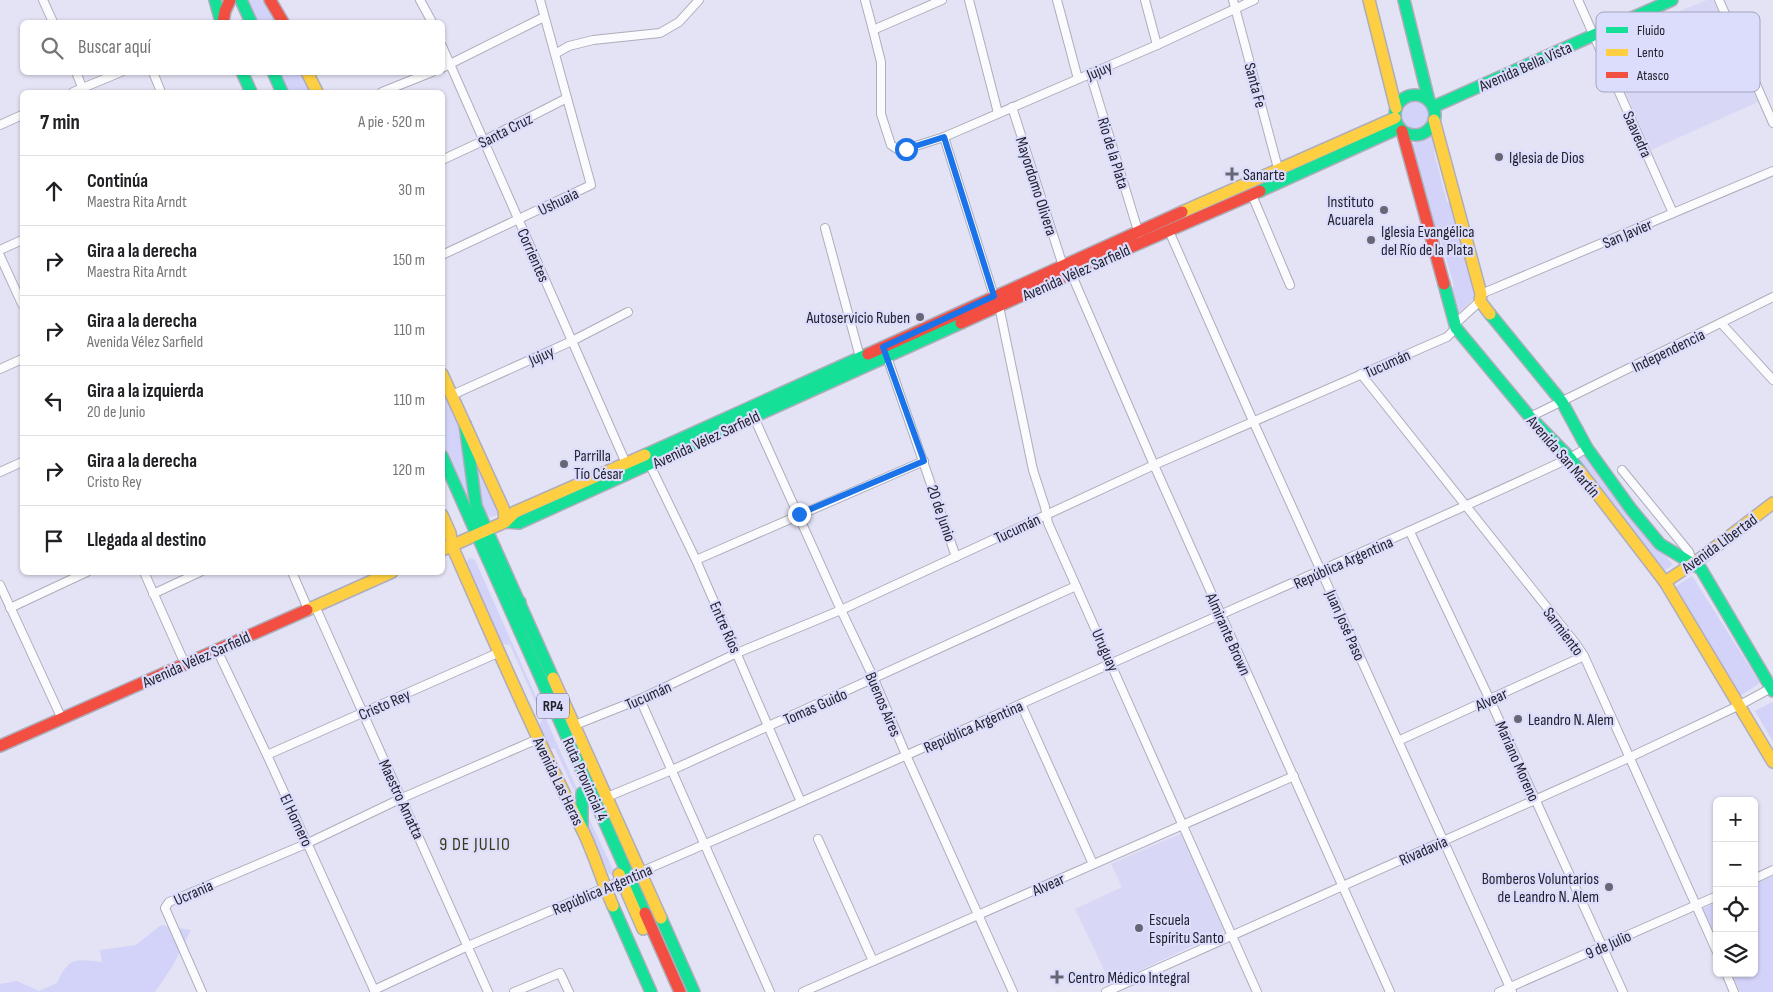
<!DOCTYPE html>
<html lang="es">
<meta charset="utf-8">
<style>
body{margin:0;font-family:"Sofia Sans Condensed",sans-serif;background:#f6f6f6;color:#202124}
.controls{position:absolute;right:15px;bottom:15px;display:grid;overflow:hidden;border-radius:8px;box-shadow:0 1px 4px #0004}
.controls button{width:45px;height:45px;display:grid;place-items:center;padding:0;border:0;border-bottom:1px solid #e0e0e0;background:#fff;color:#202124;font:25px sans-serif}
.stop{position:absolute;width:15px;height:15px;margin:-11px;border:4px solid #1a73e8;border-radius:50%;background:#fff}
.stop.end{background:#1a73e8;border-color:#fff;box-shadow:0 1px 5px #0008}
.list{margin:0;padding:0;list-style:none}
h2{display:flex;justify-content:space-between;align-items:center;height:65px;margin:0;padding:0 20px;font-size:21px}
h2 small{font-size:16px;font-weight:400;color:#757577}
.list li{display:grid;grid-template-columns:32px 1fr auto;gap:15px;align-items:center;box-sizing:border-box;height:70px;padding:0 20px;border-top:1px solid #e0e0e0}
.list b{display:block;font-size:19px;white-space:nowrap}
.list p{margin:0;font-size:16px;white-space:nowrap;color:#757577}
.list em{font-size:16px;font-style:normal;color:#757577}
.icon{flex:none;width:28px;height:28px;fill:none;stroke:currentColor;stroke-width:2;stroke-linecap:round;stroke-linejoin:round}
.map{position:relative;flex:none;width:1773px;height:992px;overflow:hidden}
.search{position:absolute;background:#fff;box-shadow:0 1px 4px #0004;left:20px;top:20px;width:425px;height:55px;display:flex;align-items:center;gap:12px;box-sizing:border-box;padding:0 18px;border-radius:8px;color:#757577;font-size:19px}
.panel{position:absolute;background:#fff;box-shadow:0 1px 4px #0004;left:20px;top:90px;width:425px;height:485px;border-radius:8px}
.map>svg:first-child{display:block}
.built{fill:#d8d8f6}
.green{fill:#d3d2f9}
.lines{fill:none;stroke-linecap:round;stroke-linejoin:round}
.street-casing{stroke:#adadbb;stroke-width:10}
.fast-casing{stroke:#adadbb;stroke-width:14}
.slow-casing{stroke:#adadbb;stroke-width:14}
.jam-casing{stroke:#adadbb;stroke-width:14}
.street{stroke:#fbfbfe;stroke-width:8}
.fast{stroke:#16e098;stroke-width:11}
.slow{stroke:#ffcf43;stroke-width:11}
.jam{stroke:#f24e42;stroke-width:11}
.route{stroke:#1a73e8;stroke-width:6}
.poi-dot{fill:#666674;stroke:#dcdcfc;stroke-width:2}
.labels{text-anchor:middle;stroke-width:4.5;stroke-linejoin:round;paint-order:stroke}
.shield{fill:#dcdcfc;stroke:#5a5a6c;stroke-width:1}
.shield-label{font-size:15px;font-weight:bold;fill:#23232f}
.street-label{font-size:16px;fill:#23232f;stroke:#dcdcfc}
.poi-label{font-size:16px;fill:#23232f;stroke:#dcdcfc;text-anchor:start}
.neighbourhood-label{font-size:18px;letter-spacing:1px;fill:#3b380e;stroke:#dcdcfc}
.key{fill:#dcdcfc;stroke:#a4a4be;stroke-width:1}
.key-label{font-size:14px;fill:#23232f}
</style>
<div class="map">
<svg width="1773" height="992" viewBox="0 0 1773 992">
<rect width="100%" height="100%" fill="#e3e3f5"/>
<g class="built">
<path d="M1707 0H1713L1758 102 1651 150 1603 42Z"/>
<path d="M1182 833 1226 930 1111 984 1075 909 1122 887 1111 864Z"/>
</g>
<g class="green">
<path d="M244 0H262L267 4 280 22H254Z"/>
<path d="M276 73H304L313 92H285Z"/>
<circle cx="1415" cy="115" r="15"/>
<path d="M1431 135 1434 136 1436 149 1434 152 1447 202 1451 204 1476 292 1475 297 1460 312 1456 311 1450 291 1454 286 1440 237 1432 229 1412 147 1414 143Z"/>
<path d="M442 383 456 413 472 508 469 509 443 449Z"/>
<path d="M472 451 500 514 491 517C477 511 474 466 472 451Z"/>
<path d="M1585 454 1673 565 1665 570 1573 460Z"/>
<path d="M469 558 475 560 579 793 578 811 573 802 576 794 555 749 550 748 539 725 543 719 510 645 503 644 466 563Z"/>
<path d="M1692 576 1760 683 1740 696 1670 590Z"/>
<path d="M1772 702 1773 703V742L1755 711Z"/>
<path d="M587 814 614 872 612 875 609 874 587 826Z"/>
<path d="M1773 876V992H1740L1732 973H1754V885Z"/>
<path d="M1717 902V940L1702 909Z"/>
<path d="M161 925 191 930 172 967 155 992H0V984L17 981 39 991 57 983C69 957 75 959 102 962L100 950 136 945Z"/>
</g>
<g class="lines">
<defs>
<g id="street">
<path d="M43 0 53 22"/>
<path d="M420 0 432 22"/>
<path d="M865 0 873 30 881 62V114L891 145 897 149H906L944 137 994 296 999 306 1033 470 1045 507 1048 523 1257 992"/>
<path d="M969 0 998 113"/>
<path d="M1057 0 1078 79"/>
<path d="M1145 0 1157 45"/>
<path d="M1233 0 1279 172"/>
<path d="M1578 0 1673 213"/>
<path d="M1719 0 1773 123"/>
<path d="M873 30 942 0"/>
<path d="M442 46 628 468"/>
<path d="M555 54 569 46 593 40 660 33 679 22 699 0"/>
<path d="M442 68 544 17"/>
<path d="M76 72 84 92"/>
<path d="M153 72 161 92"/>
<path d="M1090 73 1139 234"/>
<path d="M73 92 121 72"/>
<path d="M382 92 432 72"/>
<path d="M1012 107 1063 266 1071 275 1074 280 1154 465 1390 992"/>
<path d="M0 125 22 115"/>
<path d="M944 137 1157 45 1254 0"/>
<path d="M442 160 485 140 567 98"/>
<path d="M1252 195 1290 285"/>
<path d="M825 228 861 361"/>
<path d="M1169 231 1253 421 1512 992"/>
<path d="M0 250 22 240"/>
<path d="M442 255 591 185 540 0"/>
<path d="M0 256 22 304"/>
<path d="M1481 294 1773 171"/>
<path d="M1721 323 1773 380"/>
<path d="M1455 324 1480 301"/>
<path d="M886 354 956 557"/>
<path d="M0 369 22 359"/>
<path d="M1361 374 1576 644 1584 656 1717 952"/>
<path d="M452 395 572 341 628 312"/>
<path d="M752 413 841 610 874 679 906 755 1013 992"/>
<path d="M1530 417 1773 297"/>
<path d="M648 461 696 560 801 802"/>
<path d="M1622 470 1689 552 1693 563"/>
<path d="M0 472 22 462"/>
<path d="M1410 532 1490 700 1623 992"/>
<path d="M696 560 924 461"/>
<path d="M144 572 185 664"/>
<path d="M292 572 308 609"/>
<path d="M0 585 62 719"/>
<path d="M153 594 200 572"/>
<path d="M315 606 488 992"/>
<path d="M10 608 87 572"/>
<path d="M217 650 267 755 375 992"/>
<path d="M640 699 770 992"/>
<path d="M1021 704 1093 864"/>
<path d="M575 725 640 699 737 653 841 610 1154 465 1447 337 1456 328"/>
<path d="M1398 741 1584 656"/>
<path d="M267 755 500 652"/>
<path d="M607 797 672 770 1076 586"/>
<path d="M818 839 873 961"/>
<path d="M638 873C803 803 966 728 1130 655 1277 589 1424 526 1570 458L1587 448"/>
<path d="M1754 879 1773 870"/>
<path d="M1726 973 1734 992"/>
<path d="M374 990 468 946 625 879"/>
<path d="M202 992 165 908 169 902 308 843 402 798 538 739"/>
<path d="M514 992 560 973 569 992"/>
<path d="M803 992 1294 776"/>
<path d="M1106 992 1624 760 1740 705 1773 687"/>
<path d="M1499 992 1717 896"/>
</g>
<g id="fast">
<path d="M215 0 221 22"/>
<path d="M241 0 251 22"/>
<path d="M1404 0 1429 101"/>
<path d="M242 72 251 92"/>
<path d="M273 72 282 92"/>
<circle cx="1415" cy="115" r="20"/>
<path d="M1433 107 1672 0"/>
<path d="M1260 191 1399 128"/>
<path d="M1444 284 1456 328 1530 417 1570 458 1579 470"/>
<path d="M1490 314 1562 402 1587 448 1631 509 1660 544 1701 569 1773 691"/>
<path d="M465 424 476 506 553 678"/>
<path d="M645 455 868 354"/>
<path d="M442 456 645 913"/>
<path d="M505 522 519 523 961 323"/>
<path d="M520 602V625"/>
<path d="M582 793V829"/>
<path d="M613 906 651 992"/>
<path d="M661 918 694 992"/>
</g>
<g id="slow">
<path d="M1369 0 1396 108"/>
<path d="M307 72 317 92"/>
<path d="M1434 120 1481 294 1480 301 1490 314"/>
<path d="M1182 212 1395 118"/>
<path d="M442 374 504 510 505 522"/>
<path d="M1579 470 1665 582 1773 762"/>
<path d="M442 515 450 533 452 546C494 641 535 736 582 829 594 853 602 881 613 906"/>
<path d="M442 550 505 522 515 512 645 455"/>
<path d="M1665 582 1701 558 1773 503"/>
<path d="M307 610 392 572"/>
<path d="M553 678 661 918"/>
<path d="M619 874 643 929"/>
</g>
<g id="jam">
<path d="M270 0 283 22"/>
<path d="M223 22 225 11 230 0"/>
<path d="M1402 131 1444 284"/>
<path d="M961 323 1094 263 1260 191"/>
<path d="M868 354 1182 212"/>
<path d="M0 746 307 610"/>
<path d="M645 913 680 992"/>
</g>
</defs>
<use href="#street" class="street-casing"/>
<use href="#fast" class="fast-casing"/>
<use href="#slow" class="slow-casing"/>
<use href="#jam" class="jam-casing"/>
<use href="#street" class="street"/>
<use href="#fast" class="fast"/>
<use href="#slow" class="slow"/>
<use href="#jam" class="jam"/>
</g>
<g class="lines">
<path class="route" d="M799 514 924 461 883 347 994 296 944 137 906 149"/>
</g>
<g class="poi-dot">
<circle cx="1499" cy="157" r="5"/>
<path d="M1229.5 166.5h5v5h5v5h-5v5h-5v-5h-5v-5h5z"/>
<circle cx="1384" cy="210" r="5"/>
<circle cx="1371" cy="240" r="5"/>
<circle cx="920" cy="317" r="5"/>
<circle cx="564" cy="464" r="5"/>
<circle cx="1518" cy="719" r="5"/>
<circle cx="1609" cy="887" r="5"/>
<circle cx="1139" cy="928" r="5"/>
<path d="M1054.5 969.5h5v5h5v5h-5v5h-5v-5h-5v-5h5z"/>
</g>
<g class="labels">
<rect class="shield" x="537" y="693.5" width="32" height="25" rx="4"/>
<g class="shield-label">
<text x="553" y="711">RP4</text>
</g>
<g class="street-label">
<text transform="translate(1525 66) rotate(-24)" y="6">Avenida Bella Vista</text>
<text transform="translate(1099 70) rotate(-23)" y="6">Jujuy</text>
<text transform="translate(1256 85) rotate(75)" y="6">Santa Fe</text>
<text transform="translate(505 130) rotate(-27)" y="6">Santa Cruz</text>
<text transform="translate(1638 134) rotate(66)" y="6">Saavedra</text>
<text transform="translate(1114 153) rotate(73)" y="6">Rio de la Plata</text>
<text transform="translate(1037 186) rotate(72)" y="6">Mayordomo Olivera</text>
<text transform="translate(558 201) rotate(-26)" y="6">Ushuaia</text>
<text transform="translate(1627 233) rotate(-23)" y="6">San Javier</text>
<text transform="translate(534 255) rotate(66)" y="6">Corrientes</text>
<text transform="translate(1076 272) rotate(-24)" y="6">Avenida Vélez Sarfield</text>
<text transform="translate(1668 350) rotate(-26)" y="6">Independencia</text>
<text transform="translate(541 355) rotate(-24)" y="6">Jujuy</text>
<text transform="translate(1387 363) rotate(-24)" y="6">Tucumán</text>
<text transform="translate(706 439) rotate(-25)" y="6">Avenida Vélez Sarfield</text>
<text transform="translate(1564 456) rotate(49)" y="6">Avenida San Martín</text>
<text transform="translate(942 513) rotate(71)" y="6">20 de Junio</text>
<text transform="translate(1017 528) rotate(-25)" y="6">Tucumán</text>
<text transform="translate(1719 543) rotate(-36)" y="6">Avenida Libertad</text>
<text transform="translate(1343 562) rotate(-24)" y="6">República Argentina</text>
<text transform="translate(1346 625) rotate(66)" y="6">Juan José Paso</text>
<text transform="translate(726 627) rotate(66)" y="6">Entre Ríos</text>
<text transform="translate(1564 631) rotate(53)" y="6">Sarmiento</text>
<text transform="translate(1229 634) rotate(66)" y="6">Almirante Brown</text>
<text transform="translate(1106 650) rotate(66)" y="6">Uruguay</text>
<text transform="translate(196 659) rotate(-24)" y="6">Avenida Vélez Sarfield</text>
<text transform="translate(648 695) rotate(-24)" y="6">Tucumán</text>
<text transform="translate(1491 699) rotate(-25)" y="6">Alvear</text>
<text transform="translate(384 704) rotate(-24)" y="6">Cristo Rey</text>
<text transform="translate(884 704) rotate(67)" y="6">Buenos Aires</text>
<text transform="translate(815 706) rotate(-24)" y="6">Tomas Guido</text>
<text transform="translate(973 726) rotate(-24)" y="6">República Argentina</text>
<text transform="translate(1518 761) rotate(66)" y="6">Mariano Moreno</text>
<text transform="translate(586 779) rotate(66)" y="6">Ruta Provincial 4</text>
<text transform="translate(559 781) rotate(64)" y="6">Avenida Las Heras</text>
<text transform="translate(402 799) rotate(65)" y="6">Maestro Amatta</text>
<text transform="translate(297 820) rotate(65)" y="6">El Hornero</text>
<text transform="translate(1423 850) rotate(-24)" y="6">Rivadavia</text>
<text transform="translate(1048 884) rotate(-24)" y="6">Alvear</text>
<text transform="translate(602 889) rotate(-23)" y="6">República Argentina</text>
<text transform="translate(193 892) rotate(-24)" y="6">Ucrania</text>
<text transform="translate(1608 944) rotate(-24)" y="6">9 de Julio</text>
</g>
<g class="poi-label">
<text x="1509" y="163">Iglesia de Dios</text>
<text x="1243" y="180">Sanarte</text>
<text x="1374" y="207" text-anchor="end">Instituto<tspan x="1374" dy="18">Acuarela</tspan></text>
<text x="1381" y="237">Iglesia Evangélica<tspan x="1381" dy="18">del Río de la Plata</tspan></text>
<text x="910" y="323" text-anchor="end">Autoservicio Ruben</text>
<text x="574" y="461">Parrilla<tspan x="574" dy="18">Tío César</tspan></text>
<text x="1528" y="725">Leandro N. Alem</text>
<text x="1599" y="884" text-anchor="end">Bomberos Voluntarios<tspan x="1599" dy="18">de Leandro N. Alem</tspan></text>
<text x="1149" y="925">Escuela<tspan x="1149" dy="18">Espíritu Santo</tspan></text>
<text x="1068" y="983">Centro Médico Integral</text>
</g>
<g class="neighbourhood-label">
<text x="475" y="850">9 DE JULIO</text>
</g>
</g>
<rect x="1596" y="12" width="164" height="80" rx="8" class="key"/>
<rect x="1606" y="27" width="22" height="6" fill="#16e098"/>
<rect x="1606" y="49" width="22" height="7" fill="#ffcf43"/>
<rect x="1606" y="72" width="22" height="6" fill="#f24e42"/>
<g class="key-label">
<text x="1637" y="35">Fluido</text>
<text x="1637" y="57">Lento</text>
<text x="1637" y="80">Atasco</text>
</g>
</svg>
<div class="controls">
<button>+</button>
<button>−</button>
<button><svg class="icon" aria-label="locate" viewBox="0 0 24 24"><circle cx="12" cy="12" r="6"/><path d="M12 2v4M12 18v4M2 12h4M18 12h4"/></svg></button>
<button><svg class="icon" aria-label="layers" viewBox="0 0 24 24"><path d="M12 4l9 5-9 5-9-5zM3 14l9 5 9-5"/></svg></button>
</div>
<div class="stop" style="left:906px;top:149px"></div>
<div class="stop end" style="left:799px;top:514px"></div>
<div class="search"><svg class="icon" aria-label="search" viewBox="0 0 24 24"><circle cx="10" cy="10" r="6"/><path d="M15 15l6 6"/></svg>Buscar aquí</div>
<section class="panel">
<h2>7 min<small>A pie · 520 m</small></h2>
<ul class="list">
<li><svg class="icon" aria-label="ahead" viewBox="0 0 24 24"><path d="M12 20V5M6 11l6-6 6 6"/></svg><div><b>Continúa</b><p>Maestra Rita Arndt</p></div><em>30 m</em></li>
<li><svg class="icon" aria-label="right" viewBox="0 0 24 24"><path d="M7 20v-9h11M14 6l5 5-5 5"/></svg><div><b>Gira a la derecha</b><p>Maestra Rita Arndt</p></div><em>150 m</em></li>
<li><svg class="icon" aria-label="right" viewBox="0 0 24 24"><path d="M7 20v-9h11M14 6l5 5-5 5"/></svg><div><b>Gira a la derecha</b><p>Avenida Vélez Sarfield</p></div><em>110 m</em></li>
<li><svg class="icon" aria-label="left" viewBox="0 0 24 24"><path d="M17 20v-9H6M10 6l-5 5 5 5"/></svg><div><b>Gira a la izquierda</b><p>20 de Junio</p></div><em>110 m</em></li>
<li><svg class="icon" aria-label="right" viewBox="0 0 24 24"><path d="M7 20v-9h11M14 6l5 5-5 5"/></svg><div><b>Gira a la derecha</b><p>Cristo Rey</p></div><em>120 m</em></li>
<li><svg class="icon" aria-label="arrive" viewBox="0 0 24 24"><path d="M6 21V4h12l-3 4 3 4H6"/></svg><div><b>Llegada al destino</b></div></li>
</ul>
</section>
</div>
